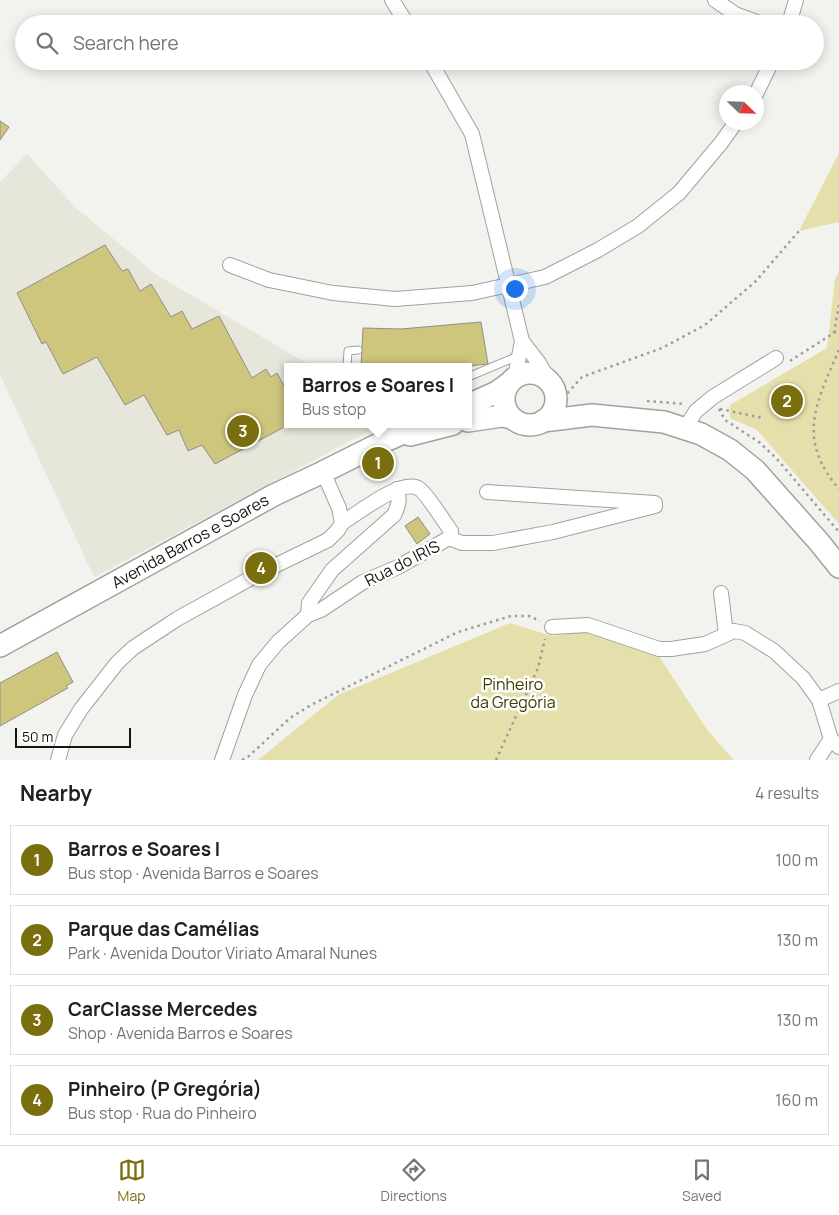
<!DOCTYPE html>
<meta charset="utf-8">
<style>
body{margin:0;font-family:Manrope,sans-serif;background:#f2f2f2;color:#202124}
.compass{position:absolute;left:719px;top:85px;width:45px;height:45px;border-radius:50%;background:#fff;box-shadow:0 2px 12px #0003;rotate:113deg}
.scale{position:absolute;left:15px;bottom:12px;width:116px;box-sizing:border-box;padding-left:5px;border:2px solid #141413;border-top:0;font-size:14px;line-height:18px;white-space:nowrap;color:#141413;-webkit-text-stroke:4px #fffffe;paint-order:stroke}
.you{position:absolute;left:514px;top:288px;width:18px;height:18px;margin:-12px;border:4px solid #fff;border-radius:50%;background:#1a73e8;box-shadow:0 0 0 8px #1a73e833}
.badge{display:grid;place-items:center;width:32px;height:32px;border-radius:50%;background:#796f0e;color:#fff;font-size:16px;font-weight:700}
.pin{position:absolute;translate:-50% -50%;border:2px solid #fff;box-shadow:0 1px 5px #0006}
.popup{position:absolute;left:284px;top:363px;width:188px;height:65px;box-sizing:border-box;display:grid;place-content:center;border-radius:0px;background:#fff;filter:drop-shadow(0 1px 4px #0005);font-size:16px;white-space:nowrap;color:#757577}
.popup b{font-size:19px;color:#202124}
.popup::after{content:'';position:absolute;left:50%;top:100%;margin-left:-10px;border:10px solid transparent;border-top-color:#fff}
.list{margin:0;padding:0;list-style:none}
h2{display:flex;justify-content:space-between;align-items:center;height:65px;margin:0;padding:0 20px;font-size:21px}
h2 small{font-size:16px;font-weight:400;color:#757577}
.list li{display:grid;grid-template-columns:32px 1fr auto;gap:15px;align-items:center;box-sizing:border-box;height:70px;margin:0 10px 10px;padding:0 10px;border:1px solid #e0e0e0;border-radius:0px}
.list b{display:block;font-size:19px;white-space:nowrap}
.list p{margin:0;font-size:16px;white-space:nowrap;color:#757577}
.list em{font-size:16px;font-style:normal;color:#757577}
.icon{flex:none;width:28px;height:28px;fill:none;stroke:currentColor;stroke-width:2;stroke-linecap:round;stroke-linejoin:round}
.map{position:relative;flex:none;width:839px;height:760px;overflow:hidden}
.search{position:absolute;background:#fff;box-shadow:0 2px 12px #0003;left:15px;right:15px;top:15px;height:55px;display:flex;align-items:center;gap:12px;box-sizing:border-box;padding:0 18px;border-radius:28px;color:#757577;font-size:19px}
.sheet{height:385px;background:#fff}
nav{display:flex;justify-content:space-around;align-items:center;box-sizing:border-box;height:70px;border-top:1px solid #e0e0e0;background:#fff;font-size:14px;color:#757577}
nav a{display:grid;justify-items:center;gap:2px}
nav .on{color:#796f0e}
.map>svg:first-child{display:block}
.built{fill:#e6e6db}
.green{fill:#e5e0ab}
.building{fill:#cec67d;stroke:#8f8e8b}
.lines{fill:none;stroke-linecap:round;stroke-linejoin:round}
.service-casing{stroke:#a1a19e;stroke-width:9}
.minor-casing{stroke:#a1a19e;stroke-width:16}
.primary-casing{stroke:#a1a19e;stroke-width:24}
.path{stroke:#9d9d9a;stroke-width:2.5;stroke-dasharray:2.5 4;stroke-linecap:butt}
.service{stroke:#fff;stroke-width:7}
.minor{stroke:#fff;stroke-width:14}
.primary{stroke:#fff;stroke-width:21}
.labels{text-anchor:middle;stroke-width:5;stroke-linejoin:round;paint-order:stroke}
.street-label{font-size:16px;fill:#141413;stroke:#fffffe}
.park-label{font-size:16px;fill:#403a00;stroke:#fffffe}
</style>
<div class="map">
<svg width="839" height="760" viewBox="0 0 839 760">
<rect width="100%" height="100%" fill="#f2f2ee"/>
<path class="built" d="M27 154 76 208 157 275 313 367H288V424H382L94 577 0 375V182Z"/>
<g class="green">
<path d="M839 153V222L799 231Z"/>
<path d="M839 271V524L757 430 730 418V405L827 348 835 279Z"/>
<path d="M510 623 552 636 586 632 658 655 708 731 734 760H258L338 695Z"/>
</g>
<g class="building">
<path d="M0 121 9 127 0 140Z"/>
<path d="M105 245 122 271 128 269 140 291 151 284 171 317 182 311 192 329 219 316 252 378 266 369 271 377 277 373 288 393V424H290L215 464 202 445 188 451 179 430 167 435 144 395 125 405 97 357 63 374 46 342 42 344 17 293Z"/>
<path d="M481 322 488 364 460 367H361L363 328 401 329Z"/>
<path d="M418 517 430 534 417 544 405 526Z"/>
<path d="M57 652 73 682 66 686 68 688 0 726V683Z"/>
</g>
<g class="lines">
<defs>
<g id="service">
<path d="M347 367 348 351 358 350"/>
<path d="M468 377 518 356"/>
</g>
<g id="minor">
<path d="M392 0 407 24"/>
<path d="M715 0 735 14 762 24"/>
<path d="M789 24 796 0"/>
<path d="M430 61 472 134 522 341 539 363 548 379"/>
<path d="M756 94 772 61"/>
<path d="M230 265 269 280 333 293 395 299 472 293 545 277 598 250 638 226 679 193 721 143 736 122"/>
<path d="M515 377 522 341"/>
<path d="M685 428 696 411 713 397 776 358"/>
<path d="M449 538 462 543H493L553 532 655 506V503L487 492"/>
<path d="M721 593 726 634"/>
<path d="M308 615 309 603 332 570 394 515C399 505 400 499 397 489"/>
<path d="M552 627 588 625 659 649H671L705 644 734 631 745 633 774 651 803 678 819 700 839 691"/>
<path d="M819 700 831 739 839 747"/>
<path d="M58 760 65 735 81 709 117 663 133 648 177 619 262 572 328 540 338 530 342 523 339 508 323 472"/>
<path d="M222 760 245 695 259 665 278 642 308 615 321 610 363 582 398 567 449 538 451 531C445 523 425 491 418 488 401 479 358 513 342 523"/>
<path d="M817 760 831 739"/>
</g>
<g id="primary">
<circle cx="530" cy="399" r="26"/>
<path d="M468 405 497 392 508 384"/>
<path d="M468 421 502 416 512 418"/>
<path d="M543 421 592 415 664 422 701 434 730 450 755 470 819 542 839 567"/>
<path d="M410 435 453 424"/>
<path d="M0 646 274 495 323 472 383 442 423 424"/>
</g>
</defs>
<use href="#service" class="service-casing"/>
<use href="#minor" class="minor-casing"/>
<use href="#primary" class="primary-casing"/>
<g class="path">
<path d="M834 333 839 305"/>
<path d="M839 350C816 403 796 439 839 489"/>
<path d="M790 361 837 331 839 332"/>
<path d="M563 398 582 377 662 348 705 325 756 281 799 231"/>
<path d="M647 401 684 404"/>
<path d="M719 409 725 420 759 442 777 459 839 532"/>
<path d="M720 409 763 418"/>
<path d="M242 760 249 756 290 718 311 705 458 632 511 616H529L540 621"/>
<path d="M496 760 538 668 545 639"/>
</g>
<use href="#service" class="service"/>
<use href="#minor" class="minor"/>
<use href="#primary" class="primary"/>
</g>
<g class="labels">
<g class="street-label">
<text transform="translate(190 541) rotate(-29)" y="6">Avenida Barros e Soares</text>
<text transform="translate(402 563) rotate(-27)" y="6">Rua do IRIS</text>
</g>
<g class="park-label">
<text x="513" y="690">Pinheiro<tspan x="513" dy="18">da Gregória</tspan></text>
</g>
</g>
</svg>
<svg class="compass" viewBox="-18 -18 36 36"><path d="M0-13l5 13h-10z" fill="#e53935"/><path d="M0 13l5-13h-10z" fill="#757577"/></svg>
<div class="scale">50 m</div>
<div class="you"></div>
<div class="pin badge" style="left:378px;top:463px">1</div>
<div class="popup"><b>Barros e Soares I</b>Bus stop</div>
<div class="pin badge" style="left:787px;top:401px">2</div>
<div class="pin badge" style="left:243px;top:431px">3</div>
<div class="pin badge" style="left:261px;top:568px">4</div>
<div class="search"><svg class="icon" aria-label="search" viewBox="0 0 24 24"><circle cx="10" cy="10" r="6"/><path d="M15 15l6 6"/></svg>Search here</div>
</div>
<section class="sheet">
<h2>Nearby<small>4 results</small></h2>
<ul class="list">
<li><span class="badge">1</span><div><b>Barros e Soares I</b><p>Bus stop · Avenida Barros e Soares</p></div><em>100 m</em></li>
<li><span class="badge">2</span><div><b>Parque das Camélias</b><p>Park · Avenida Doutor Viriato Amaral Nunes</p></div><em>130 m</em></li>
<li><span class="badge">3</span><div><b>CarClasse Mercedes</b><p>Shop · Avenida Barros e Soares</p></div><em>130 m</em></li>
<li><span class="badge">4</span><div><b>Pinheiro (P Gregória)</b><p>Bus stop · Rua do Pinheiro</p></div><em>160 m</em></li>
</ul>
</section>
<nav>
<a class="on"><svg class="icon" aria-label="map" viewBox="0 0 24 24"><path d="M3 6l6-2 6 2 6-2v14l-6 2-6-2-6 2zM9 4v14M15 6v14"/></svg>Map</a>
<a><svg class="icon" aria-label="directions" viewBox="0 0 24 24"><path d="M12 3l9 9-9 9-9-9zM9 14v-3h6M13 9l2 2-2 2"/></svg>Directions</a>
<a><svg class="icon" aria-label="saved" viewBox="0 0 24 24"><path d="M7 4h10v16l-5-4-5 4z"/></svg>Saved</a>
</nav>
